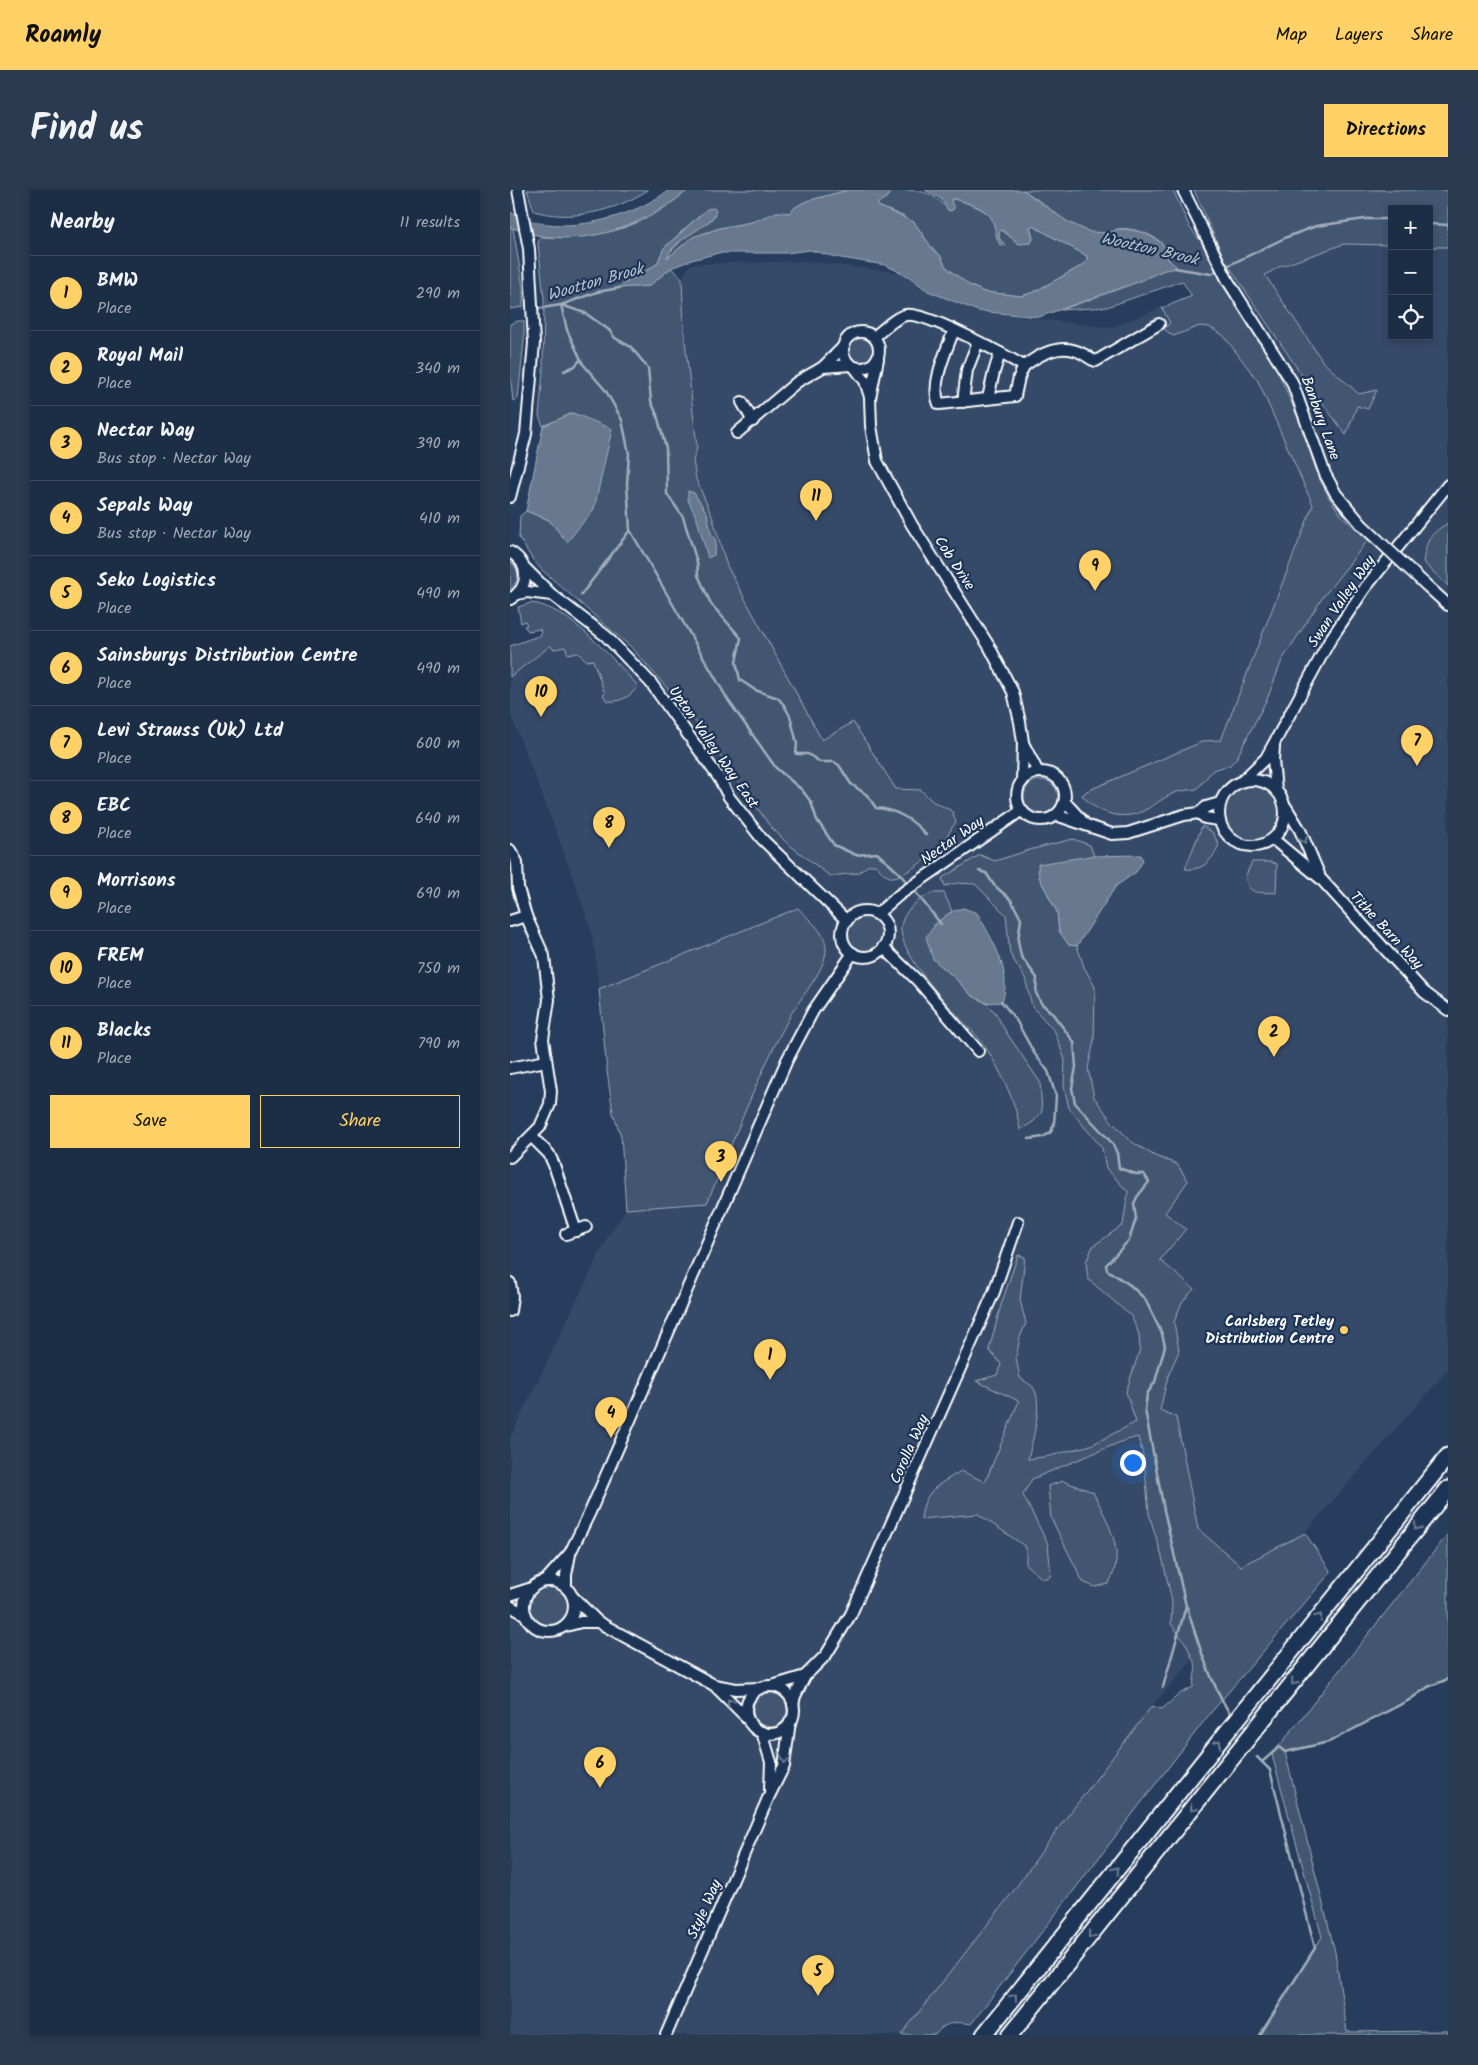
<!DOCTYPE html>
<meta charset="utf-8">
<style>
body{margin:0;font-family:Kalam,sans-serif;background:#293a51;color:#f1f3f6}
.controls{position:absolute;right:15px;top:15px;display:grid;overflow:hidden;border-radius:0px;box-shadow:0 2px 8px #0003}
.controls button{width:45px;height:45px;display:grid;place-items:center;padding:0;border:0;border-bottom:1px solid #3a4a5f;background:#1c2e46;color:#f1f3f6;font:25px sans-serif}
.you{position:absolute;left:622px;top:1272px;width:18px;height:18px;margin:-12px;border:4px solid #fff;border-radius:50%;background:#1a73e8;box-shadow:0 0 0 8px #1a73e833}
.badge{display:grid;place-items:center;width:32px;height:32px;border-radius:50%;background:#ffd166;color:#111;font-size:16px;font-weight:700}
.pin{position:absolute;translate:-50% -41px;filter:drop-shadow(0 1px 2px #0008)}
.pin::after{content:'';position:absolute;top:26px;width:18px;height:15px;background:inherit;clip-path:polygon(0 0,100% 0,50% 100%)}
.list{margin:0;padding:0;list-style:none}
h2{display:flex;justify-content:space-between;align-items:center;height:65px;margin:0;padding:0 20px;font-size:21px}
h2 small{font-size:16px;font-weight:400;color:#a0a8b3}
.list li{display:grid;grid-template-columns:32px 1fr auto;gap:15px;align-items:center;box-sizing:border-box;height:75px;padding:0 20px;border-top:1px solid #3a4a5f}
.list b{display:block;font-size:19px;white-space:nowrap}
.list p{margin:0;font-size:16px;white-space:nowrap;color:#a0a8b3}
.list em{font-size:16px;font-style:normal;color:#a0a8b3}
.actions{display:flex;gap:10px;padding:15px 20px}
.actions a{flex:1;padding:11px 0;border:1px solid #ffd166;border-radius:0px;text-align:center;font-size:18px;color:#ffd166}
.actions .main{background:#ffd166;color:#111}
.icon{flex:none;width:28px;height:28px;fill:none;stroke:currentColor;stroke-width:2;stroke-linecap:round;stroke-linejoin:round}
.map{position:relative;flex:none;width:938px;height:1845px;overflow:hidden;border-radius:0px}
header{display:flex;align-items:center;gap:30px;box-sizing:border-box;height:70px;padding:0 25px;background:#ffd166;color:#111}
header strong{font-size:24px}
nav{display:flex;gap:28px;margin-inline-start:auto;font-size:18px}
.intro{display:flex;align-items:center;justify-content:space-between;box-sizing:border-box;height:120px;padding:0 30px}
h1{margin:0;font-size:35px}
.button{padding:12px 22px;border-radius:0px;background:#ffd166;color:#111;font-size:18px;font-weight:700}
main{display:flex;gap:30px;padding:0 30px}
aside{flex:1;background:#1c2e46;border-radius:0px;box-shadow:0 2px 8px #0003}
.map>svg:first-child{display:block}
.built{fill:#344a68}
.green{fill:#425672;stroke:#a0aab8}
.water{fill:#67788e;stroke:#a4aebb}
.lines{fill:none;stroke-linecap:round;stroke-linejoin:round}
.stream{stroke:#a4aebb;stroke-width:2.5}
.minor-casing{stroke:#fff;stroke-width:14}
.highway-casing{stroke:#fff;stroke-width:19}
.minor{stroke:#1d3557;stroke-width:10}
.highway{stroke:#1d3557;stroke-width:15}
.minor-bridge-casing{stroke:#fff;stroke-width:14;stroke-linecap:butt}
.minor-bridge{stroke:#1d3557;stroke-width:10}
.oneway{stroke:#6c7c92}
.poi-dot{fill:#ffd166;stroke:#1d3557;stroke-width:2}
.labels{text-anchor:middle;stroke-width:4.5;stroke-linejoin:round;paint-order:stroke}
.street-label{font-size:15px;fill:#fff;stroke:#1d3557}
.poi-label{font-size:15px;font-weight:bold;fill:#fff;stroke:#1d3557;text-anchor:end}
.water-label{font-size:16px;font-style:italic;fill:#bbc2cc;stroke:#1d3557}
</style>
<header>
<strong>Roamly</strong>
<nav><a>Map</a><a>Layers</a><a>Share</a></nav>
</header>
<div class="intro"><h1>Find us</h1><a class="button">Directions</a></div>
<main>
<aside>
<h2>Nearby<small>11 results</small></h2>
<ul class="list">
<li><span class="badge">1</span><div><b>BMW</b><p>Place</p></div><em>290 m</em></li>
<li><span class="badge">2</span><div><b>Royal Mail</b><p>Place</p></div><em>340 m</em></li>
<li><span class="badge">3</span><div><b>Nectar Way</b><p>Bus stop · Nectar Way</p></div><em>390 m</em></li>
<li><span class="badge">4</span><div><b>Sepals Way</b><p>Bus stop · Nectar Way</p></div><em>410 m</em></li>
<li><span class="badge">5</span><div><b>Seko Logistics</b><p>Place</p></div><em>490 m</em></li>
<li><span class="badge">6</span><div><b>Sainsburys Distribution Centre</b><p>Place</p></div><em>490 m</em></li>
<li><span class="badge">7</span><div><b>Levi Strauss (Uk) Ltd</b><p>Place</p></div><em>600 m</em></li>
<li><span class="badge">8</span><div><b>EBC</b><p>Place</p></div><em>640 m</em></li>
<li><span class="badge">9</span><div><b>Morrisons</b><p>Place</p></div><em>690 m</em></li>
<li><span class="badge">10</span><div><b>FREM</b><p>Place</p></div><em>750 m</em></li>
<li><span class="badge">11</span><div><b>Blacks</b><p>Place</p></div><em>790 m</em></li>
</ul>
<div class="actions"><a class="main">Save</a><a>Share</a></div>
</aside>
<div class="map">
<svg width="938" height="1845" viewBox="0 0 938 1845">
<rect width="100%" height="100%" fill="#263d5e"/>
<filter id="ink" filterUnits="userSpaceOnUse"><feTurbulence type="fractalNoise" baseFrequency=".02" numOctaves="2"/><feDisplacementMap in="SourceGraphic" scale="10" xChannelSelector="R" yChannelSelector="G"/><feConvolveMatrix kernelMatrix="1 2 1 2 8 2 1 2 1" color-interpolation-filters="sRGB"/></filter>
<g filter="url(#ink)">
<path class="built" d="M835 54 882 55V146H919V57H938V1180L642 1516 550 1636 502 1703 391 1845H0V1248L98 1046 116 1019 111 946 103 923 97 881 85 761 79 734 46 641 0 523V487L58 442 103 478 122 458 180 524 217 376 202 326 186 289 183 270 187 258 174 141 172 88 180 74 296 71 392 83 418 101 468 121 600 138 727 88 832 242 847 215 866 200 849 204 813 172 755 85 769 77Z"/>
<g class="green">
<path d="M17 0H138C106 21 61 32 24 21Z"/>
<path d="M178 0H338L297 11 287 16 279 23 267 22 242 32 210 38 183 47 157 68V65L175 47 201 30 205 25 183 31 154 58 147 74 108 98 139 96 161 78 172 88 174 141 187 258 183 270 186 289 202 326 217 376 312 550 343 532 386 599 411 600 422 611 442 621 446 632C440 639 437 648 432 655 424 664 392 689 380 687 375 686 370 679 365 675H359L348 683 320 686 278 654 260 636 180 524 122 458 33 381 23 370 9 348 10 326 16 321 39 330 57 351 63 223 33 236 29 226 33 181 34 109 28 53 30 47C89 50 132 39 178 0Z"/>
<path d="M383 0C411 0 421 0 439 21L442 9C451 10 475 19 480 26 484 31 485 41 489 49V41L492 40 509 54 523 49 520 36H523L577 66V71L573 75 524 102 511 106 474 102 459 95 436 77 430 65 424 61 404 32 398 31 393 26 368 16 367 13Z"/>
<path d="M513 0H663L680 38 691 51 712 94 768 182 792 237 808 286 820 309 831 325 858 350 813 407 772 470 758 507 726 569 720 575 703 580 687 599C680 600 671 600 664 603 652 608 643 617 631 622 610 631 585 622 572 605L577 601 694 551 711 550 803 315 748 191 713 145 699 137 690 136 663 146 654 139 660 133 652 118 682 106 672 91 597 117 551 120 625 93 654 80 667 78C665 76 661 73 659 70 657 67 659 63 657 59 649 46 622 36 608 39 602 41 608 40 601 42 596 44 584 43 578 42 554 34 535 13 513 0Z"/>
<path d="M684 0H938V57H919V19H882V55L834 54 769 77 755 85 813 172 849 204 867 200 858 219 847 216 836 245 789 181 715 70Z"/>
<path d="M0 37 3 38 13 97V117L0 119Z"/>
<path d="M8 131H14V150L8 209 3 211 0 183V134Z"/>
<circle cx="351" cy="160" r="13"/>
<path d="M938 333V396L913 372C917 350 918 345 938 333Z"/>
<path d="M0 371C10 380 10 391 0 399Z"/>
<path d="M21 413C58 416 104 470 128 496 122 506 109 513 97 511L93 505 95 504 83 470 76 471C71 464 67 461 58 464L55 457 44 459 40 456 0 487V456L31 445 30 439 18 441 14 436 17 435 15 431 11 433 8 417Z"/>
<circle cx="531" cy="607" r="17"/>
<circle cx="742" cy="623" r="28"/>
<path d="M692 636 702 642 709 654C703 670 693 681 675 679Z"/>
<path d="M563 649 580 655 584 666H580L529 687 547 722 549 741 559 755 567 756 574 777 585 797 584 851 578 878 584 907 602 932 622 952 645 966 667 974 678 991 655 1023 676 1039 650 1070 684 1099 672 1112 664 1132 669 1161 658 1186 650 1220 666 1227 688 1339 731 1376 795 1343 821 1382 698 1526 461 1834C445 1831 435 1832 425 1845H391L502 1703 550 1636 642 1516 652 1519 671 1503 683 1497 686 1476 676 1454 661 1434 662 1411 652 1367 639 1324 634 1269 628 1247 613 1251 522 1289 513 1305 538 1354 541 1386 533 1389 516 1375V1357L468 1324 411 1329C414 1300 428 1295 451 1281L475 1292 509 1211 466 1191 487 1185 491 1174 479 1160 491 1115 508 1065 515 1067 510 1110 516 1133 510 1147 506 1168 510 1188C514 1191 520 1194 523 1197 534 1213 522 1252 518 1269L540 1266 581 1255 626 1232 616 1202 630 1159 629 1144 621 1126 578 1089 576 1072 583 1056 613 1035 618 1002 596 978 592 958 559 918 554 896 555 870 545 842 522 816 515 788 500 764 496 725 465 694 447 693 435 696 432 688 470 665 485 671 523 659Z"/>
<path d="M742 672H761L767 674 766 703C750 701 740 708 735 687Z"/>
<path d="M422 703H434L442 721 424 735 423 769 444 787 461 805 476 813 485 822 496 842 530 892 532 922 523 932 510 940C507 911 480 855 458 837 441 818 382 758 392 732 397 717 409 710 422 703Z"/>
<path d="M288 718C298 729 315 741 316 757 318 777 291 807 281 824 248 884 224 950 197 1013L116 1019 111 946 103 923 97 881 89 799Z"/>
<circle cx="355" cy="744" r="18"/>
<path d="M553 1291 583 1302C597 1331 618 1364 598 1394L585 1397 573 1392 541 1328 538 1296Z"/>
<path d="M938 1344V1489L918 1497 899 1511 819 1552 775 1562 825 1762 837 1842 938 1841V1845H750L812 1747 762 1565Z"/>
<circle cx="39" cy="1417" r="21"/>
<circle cx="260" cy="1520" r="17"/>
</g>
<g class="water">
<path d="M159 0H178C129 41 61 62 0 37V22C46 49 119 30 159 0Z"/>
<path d="M338 0H383L376 8 368 13V16L404 32 424 61 430 65 436 77 459 95 474 102 512 106 524 102 573 75 577 71V66L523 36 520 37 523 49 521 53 509 54 492 40 489 42V48L496 56 490 55C485 46 486 41 483 32 479 18 457 13 445 9H442L441 12 444 17 443 20 439 21 431 9 415 0H513L558 32 580 42 600 43 607 39H614L632 42 646 49 656 58 658 69 668 78 654 80 625 93 529 127 468 121 418 101 398 86 375 75 325 67 300 60 276 63H208L182 70 161 78 139 96 107 98 147 74 154 58 197 19 203 18 206 20C204 37 163 47 157 68L183 47 210 38 242 32 267 22 279 23 287 16 297 11Z"/>
<path d="M63 223 102 239 84 319 57 352 39 330 16 321 33 236Z"/>
<path d="M178 301 184 303 197 323 201 343 206 351 204 365 198 368 187 329 178 310Z"/>
<path d="M631 665 633 671 626 682 606 696 567 756 559 755 549 741 547 722 529 687 528 674 580 666Z"/>
<path d="M453 718 467 723C482 749 503 782 492 812L476 813 461 805 444 787 423 769 416 747C426 733 436 722 453 718Z"/>
</g>
<g class="lines">
<g class="stream">
<path d="M919 34 938 35"/>
<path d="M665 78 701 84 708 80"/>
<path d="M713 78 777 47 806 36 855 29H882"/>
<path d="M51 115 75 123 99 140 105 148 121 157 138 178 141 211 147 225 156 258 157 304 173 327 187 372 188 385 201 414 231 448 226 472 230 490 245 500 268 508 274 515 280 526 287 553 286 564H298L310 572H324L329 575 341 594 357 605 366 618C385 619 404 630 416 645"/>
<path d="M51 115 57 140 73 174 96 201 112 230 119 264 117 294 120 340 71 405"/>
<path d="M25 119 51 115 87 102 109 98"/>
<path d="M54 181 65 176 71 169"/>
<path d="M120 340 218 510 266 578 292 600 301 612 307 630 324 655 346 665 367 663 389 683 399 695"/>
<path d="M469 681 476 683 484 695 501 710 511 729 508 751 511 766 527 788 526 803 531 813 542 823 564 852 566 877 562 898 565 913 602 953 607 963 609 978 626 984H634L639 992 627 1007 624 1014 626 1029 619 1050 596 1075 597 1080 620 1095 635 1109 652 1144 655 1156 645 1192 637 1204 635 1220 654 1320 676 1416 653 1497"/>
<path d="M403 699 431 734"/>
<path d="M491 811 506 830 524 863 538 881 546 906 544 934 541 942 533 947 519 949"/>
<path d="M677 1417C688 1454 700 1491 720 1524"/>
<path d="M747 1567 760 1580 805 1758 750 1845"/>
<path d="M752 1572 769 1557 775 1562 819 1552 899 1510 918 1497 938 1489"/>
</g>
<defs>
<g id="minor">
<path d="M673 0 718 91 782 192 815 284 826 304 852 335"/>
<path d="M444 140C437 159 420 194 429 214L505 206 509 187 514 176"/>
<circle cx="351" cy="160" r="18"/>
<path d="M364 147C373 140 385 127 396 125 417 122 492 164 514 176 531 163 552 152 573 164 578 166 580 170 586 171L649 134"/>
<path d="M368 169 360 208 361 236 367 271 402 335 479 456 503 502 510 532 513 552 512 592"/>
<path d="M313 177 341 175"/>
<path d="M345 178 355 191 360 207"/>
<path d="M478 208 484 182 490 163"/>
<path d="M232 212 243 231"/>
<path d="M453 212 457 180 468 152"/>
<path d="M227 243 287 192 313 177 334 156"/>
<path d="M0 307 16 244 24 153 19 59 8 0"/>
<path d="M0 362C20 373 20 398 0 409"/>
<path d="M14 377 42 405 96 446 141 493 209 588 219 607 252 649 337 731"/>
<path d="M915 394 938 415"/>
<path d="M7 404 17 402 42 405"/>
<path d="M513 553 528 582"/>
<path d="M764 557 763 570 766 600"/>
<circle cx="531" cy="606" r="24"/>
<circle cx="742" cy="623" r="33"/>
<path d="M732 591 756 568 820 450 855 398 938 295"/>
<path d="M555 612 576 635"/>
<path d="M776 617 790 640 809 684"/>
<path d="M689 623 695 628 709 630"/>
<path d="M546 625 602 644 618 643 674 625 689 623 696 617 710 613"/>
<path d="M763 649 811 689 914 802 938 820"/>
<path d="M0 660 7 672 8 698 16 726 34 766 39 810 33 849 41 901 40 914 30 937 0 967"/>
<circle cx="355" cy="744" r="23"/>
<path d="M367 724 389 705 512 620"/>
<path d="M0 731 16 726"/>
<path d="M373 757 408 791 468 861"/>
<path d="M0 878 36 871"/>
<path d="M22 947 39 964 44 975 66 1041"/>
<path d="M56 1044 76 1037"/>
<path d="M0 1093 2 1106 0 1121"/>
<circle cx="39" cy="1416" r="25"/>
<path d="M35 1391 60 1363 80 1322 277 870 303 821 343 763"/>
<path d="M56 1397V1385L60 1364"/>
<path d="M0 1405 22 1398"/>
<path d="M63 1407 88 1432 204 1495 237 1528"/>
<path d="M0 1416 16 1425"/>
<path d="M56 1436 71 1432H88"/>
<path d="M204 1495 226 1499 249 1498"/>
<path d="M262 1496 295 1486"/>
<circle cx="260" cy="1520" r="24"/>
<path d="M283 1515 285 1506 295 1486 316 1465 341 1424 484 1102 508 1032"/>
<path d="M252 1542 261 1572 260 1600"/>
<path d="M156 1845 259 1606 274 1576 280 1531"/>
</g>
<g id="highway">
<path d="M474 1845 938 1266"/>
<path d="M500 1845 938 1299"/>
</g>
</defs>
<use href="#minor" class="minor-casing"/>
<use href="#highway" class="highway-casing"/>
<use href="#minor" class="minor"/>
<use href="#highway" class="highway"/>
<defs>
<path id="minor-bridge" d="M852 335 915 394"/>
</defs>
<use href="#minor-bridge" class="minor-bridge-casing"/>
<use href="#minor-bridge" class="minor-bridge"/>
</g>
<defs><path id="oneway-chevron" d="M-2-3.5L2.5 0L-2 3.5" fill="none" stroke-width="1.6" stroke-linecap="round" stroke-linejoin="round" transform="scale(1.25)"/></defs>
<g class="oneway">
<use href="#oneway-chevron" transform="translate(794 650) rotate(67)"/>
<use href="#oneway-chevron" transform="translate(907 1337) rotate(129)"/>
<use href="#oneway-chevron" transform="translate(809 1427) rotate(-51)"/>
<use href="#oneway-chevron" transform="translate(784 1492) rotate(129)"/>
<use href="#oneway-chevron" transform="translate(220 1512) rotate(-135)"/>
<use href="#oneway-chevron" transform="translate(708 1553) rotate(-51)"/>
<use href="#oneway-chevron" transform="translate(275 1570) rotate(102)"/>
<use href="#oneway-chevron" transform="translate(683 1618) rotate(129)"/>
<use href="#oneway-chevron" transform="translate(606 1680) rotate(-51)"/>
<use href="#oneway-chevron" transform="translate(581 1745) rotate(129)"/>
<use href="#oneway-chevron" transform="translate(504 1807) rotate(-51)"/>
</g>
</g>
<circle class="poi-dot" cx="834" cy="1140" r="5"/>
<g class="labels">
<g class="street-label">
<text transform="translate(811 228) rotate(70)" y="5">Banbury Lane</text>
<text transform="translate(445 373) rotate(57)" y="5">Cob Drive</text>
<text transform="translate(831 411) rotate(-56)" y="5">Swan Valley Way</text>
<text transform="translate(204 557) rotate(55)" y="5">Upton Valley Way East</text>
<text transform="translate(442 650) rotate(-35)" y="5">Nectar Way</text>
<text transform="translate(877 740) rotate(47)" y="5">Tithe Barn Way</text>
<text transform="translate(399 1259) rotate(-66)" y="5">Corolla Way</text>
<text transform="translate(194 1719) rotate(-66)" y="5">Style Way</text>
</g>
<g class="poi-label">
<text x="824" y="1136">Carlsberg Tetley<tspan x="824" dy="17">Distribution Centre</tspan></text>
</g>
<g class="water-label">
<text transform="translate(640 58) rotate(13)" y="6">Wootton Brook</text>
<text transform="translate(85 91) rotate(-16)" y="6">Wootton Brook</text>
</g>
</g>
</svg>
<div class="controls">
<button>+</button>
<button>−</button>
<button><svg class="icon" aria-label="locate" viewBox="0 0 24 24"><circle cx="12" cy="12" r="6"/><path d="M12 2v4M12 18v4M2 12h4M18 12h4"/></svg></button>
</div>
<div class="you"></div>
<div class="pin badge" style="left:260px;top:1190px">1</div>
<div class="pin badge" style="left:764px;top:867px">2</div>
<div class="pin badge" style="left:211px;top:992px">3</div>
<div class="pin badge" style="left:101px;top:1248px">4</div>
<div class="pin badge" style="left:308px;top:1806px">5</div>
<div class="pin badge" style="left:90px;top:1598px">6</div>
<div class="pin badge" style="left:907px;top:576px">7</div>
<div class="pin badge" style="left:99px;top:658px">8</div>
<div class="pin badge" style="left:585px;top:401px">9</div>
<div class="pin badge" style="left:31px;top:527px">10</div>
<div class="pin badge" style="left:306px;top:331px">11</div>
</div>
</main>
